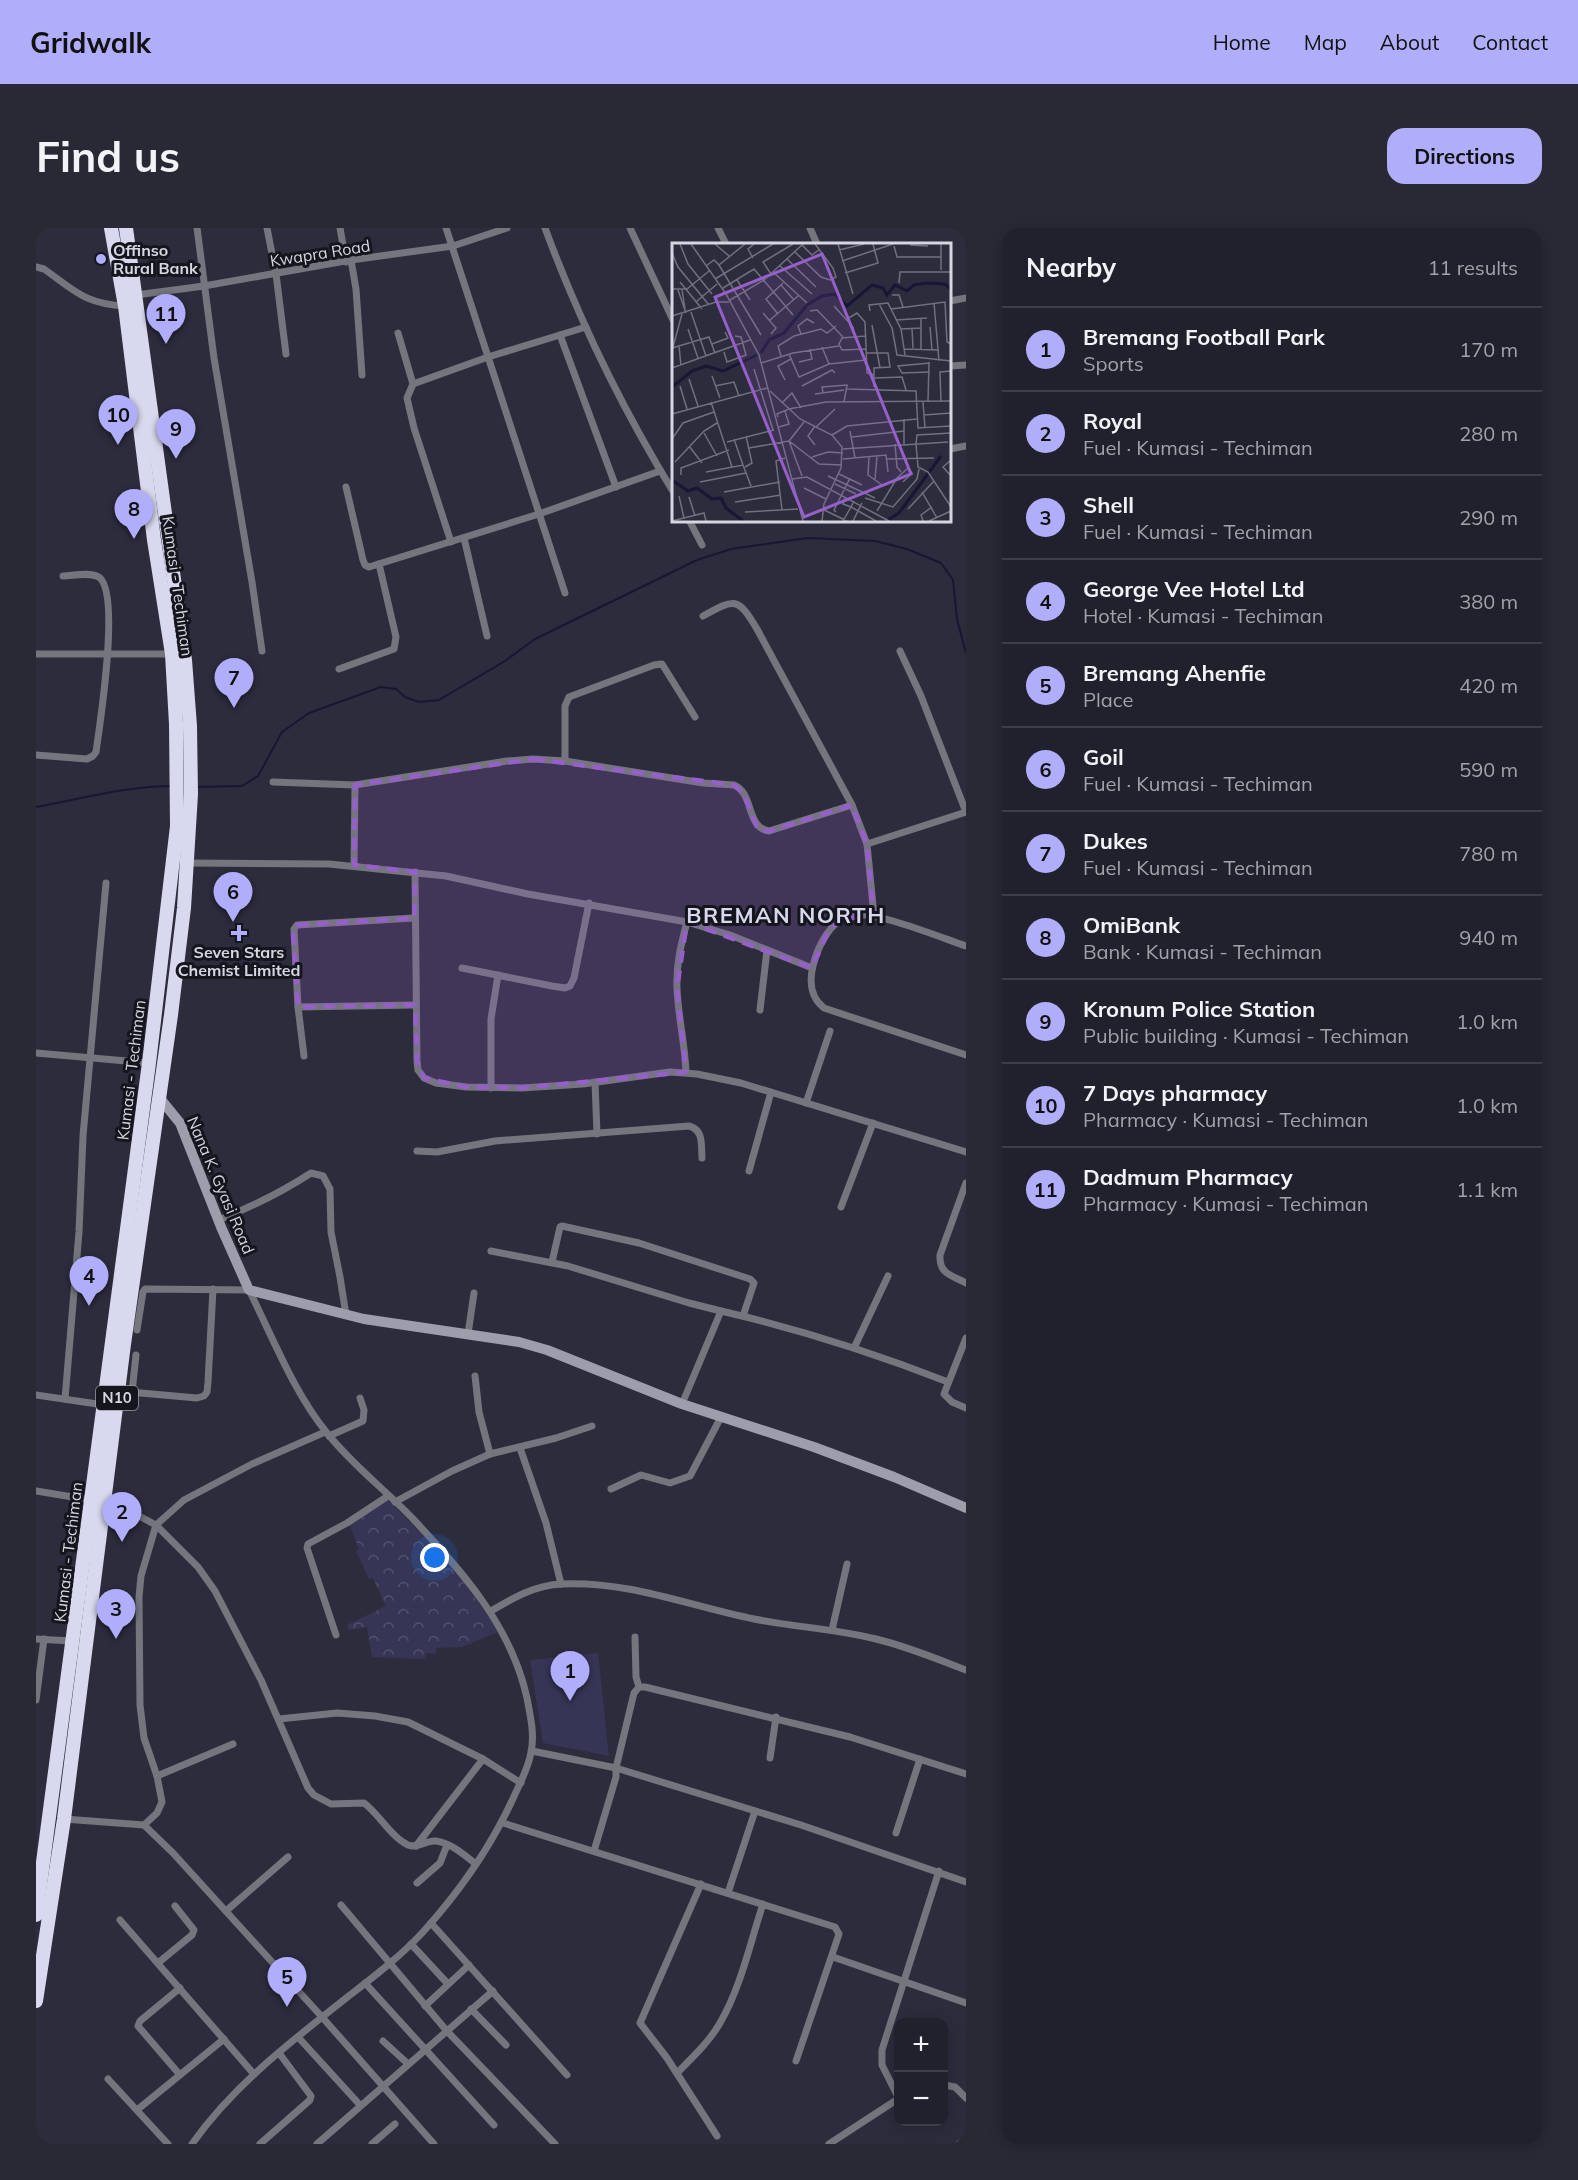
<!DOCTYPE html>
<meta charset="utf-8">
<style>
body{margin:0;font-family:Mulish,sans-serif;background:#292936;color:#f1f3f6}
.controls{position:absolute;right:18px;bottom:18px;display:grid;overflow:hidden;border-radius:12px;box-shadow:0 3px 15px #0003}
.controls button{width:54px;height:54px;display:grid;place-items:center;padding:0;border:0;border-bottom:2px solid #3e3e4a;background:#21212e;color:#f1f3f6;font:30px sans-serif}
.you{position:absolute;left:399px;top:1330px;width:21px;height:21px;margin:-15px;border:4px solid #fff;border-radius:50%;background:#1a73e8;box-shadow:0 0 0 9px #1a73e833}
.badge{display:grid;place-items:center;width:39px;height:39px;border-radius:50%;background:#b0aefa;color:#111;font-size:20px;font-weight:700}
.pin{position:absolute;translate:-50% -50px;filter:drop-shadow(0 2px 3px #0008)}
.pin::after{content:'';position:absolute;top:32px;width:21px;height:18px;background:inherit;clip-path:polygon(0 0,100% 0,50% 100%)}
.list{margin:0;padding:0;list-style:none}
h2{display:flex;justify-content:space-between;align-items:center;height:78px;margin:0;padding:0 24px;font-size:26px}
h2 small{font-size:20px;font-weight:400;color:#a2a3aa}
.list li{display:grid;grid-template-columns:39px 1fr auto;gap:18px;align-items:center;box-sizing:border-box;height:84px;padding:0 24px;border-top:2px solid #3e3e4a}
.list b{display:block;font-size:22px;white-space:nowrap}
.list p{margin:0;font-size:20px;white-space:nowrap;color:#a2a3aa}
.list em{font-size:20px;font-style:normal;color:#a2a3aa}
.map{position:relative;flex:none;width:930px;height:1916px;overflow:hidden;border-radius:18px}
header{display:flex;align-items:center;gap:36px;box-sizing:border-box;height:84px;padding:0 30px;background:#b0aefa;color:#111}
header strong{font-size:28px}
nav{display:flex;gap:33px;margin-inline-start:auto;font-size:21px}
.intro{display:flex;align-items:center;justify-content:space-between;box-sizing:border-box;height:144px;padding:0 36px}
h1{margin:0;font-size:42px}
.button{padding:15px 27px;border-radius:18px;background:#b0aefa;color:#111;font-size:21px;font-weight:700}
main{display:flex;gap:36px;padding:0 36px}
aside{flex:1;background:#21212e;border-radius:18px;box-shadow:0 3px 15px #0003}
.map>svg:first-child{display:block}
.forest{fill:url(#forest-crowns)}
.garden{fill:#363556}
.lines{fill:none;stroke-linecap:round;stroke-linejoin:round}
.stream{stroke:#191635;stroke-width:2}
.street{stroke:#75757e;stroke-width:7}
.secondary{stroke:#9d9dab;stroke-width:10}
.highway{stroke:#d8d8ee;stroke-width:14}
.marked{fill:#965fc9;fill-opacity:0.2;stroke:#965fc9;stroke-width:4.5;stroke-dasharray:12 8;stroke-linejoin:round}
.poi-dot{fill:#b0aefa;stroke:#15151d;stroke-width:2}
.labels{text-anchor:middle;stroke-width:6;stroke-linejoin:round;paint-order:stroke}
.shield{fill:#15151d;stroke:#9c9ca6;stroke-width:1.5}
.shield-label{font-size:15px;font-weight:bold;fill:#d6d6e1}
.poi-label{font-size:16px;font-weight:bold;fill:#d6d6e1;stroke:#15151d;text-anchor:start}
.street-label{font-size:16px;fill:#d6d6e1;stroke:#15151d}
.district-label{font-size:22px;font-weight:bold;letter-spacing:1.5px;fill:#d7d7ed;stroke:#15151d}
.inset-river{fill:none;stroke:#191635;stroke-width:3}
.inset-road{fill:none;stroke:#70707f;stroke-width:1.5}
.view{fill:#965fc9;fill-opacity:0.15;stroke:#965fc9;stroke-width:3}
.inset-edge{fill:none;stroke:#d6d6e1;stroke-width:3}
</style>
<header>
<strong>Gridwalk</strong>
<nav><a>Home</a><a>Map</a><a>About</a><a>Contact</a></nav>
</header>
<div class="intro"><h1>Find us</h1><a class="button">Directions</a></div>
<main>
<div class="map">
<svg width="930" height="1916" viewBox="0 0 930 1916">
<defs>
<pattern id="forest-crowns" width="20" height="18" patternUnits="userSpaceOnUse" patternTransform="scale(1.5)"><rect width="20" height="18" fill="#363556"/><path d="M2 6a3 3 0 1 1 6 0M12 15a3 3 0 1 1 6 0" fill="none" stroke="#52526e"/></pattern>
</defs>
<rect width="100%" height="100%" fill="#2c2c3d"/>
<path class="forest" d="M352 1272 403 1323 431 1357 462 1404 426 1419 400 1420V1426L390 1425 389 1431 336 1429 331 1399 313 1402 311 1397 350 1378 337 1350 333 1351 320 1323 323 1321 313 1295Z"/>
<path class="garden" d="M562 1425 573 1528 507 1515 494 1432Z"/>
<g class="lines">
<g class="stream">
<path d="M160 559 206 558 222 548 246 504 273 485 345 459 360 461 369 469 383 474 403 472 469 433 499 411 661 332 695 321 772 310 839 313 871 321 905 335 917 352 921 391 930 425"/>
<path d="M0 579C45 571 90 558 137 558"/>
</g>
<g class="street">
<path d="M161 0 178 130 216 354 226 423"/>
<path d="M231 0 240 46 250 126"/>
<path d="M304 0 310 34"/>
<path d="M410 0 529 365"/>
<path d="M509 0C543 92 587 182 638 265"/>
<path d="M594 0 638 94"/>
<path d="M682 0 690 16"/>
<path d="M774 0 781 16"/>
<path d="M315 32 320 61 326 147"/>
<path d="M0 39 8 41C39 63 49 76 89 78"/>
<path d="M100 67 168 58 315 32 417 18 471 0"/>
<path d="M914 73 930 70"/>
<path d="M362 105 377 156"/>
<path d="M524 107 580 259"/>
<path d="M914 138 930 137"/>
<path d="M914 221 930 218"/>
<path d="M310 259 327 332 329 337 333 339 503 286 624 243"/>
<path d="M653 292 666 317"/>
<path d="M428 310 451 408"/>
<path d="M415 314 378 200 371 170 377 156 452 129 550 99"/>
<path d="M667 388C699 370 702 369 721 401L816 577 831 616 838 688"/>
<path d="M0 426H136"/>
<path d="M303 441 358 421 360 409 343 336"/>
<path d="M0 527 51 531 57 528 60 524C64 495 84 369 64 350 56 343 36 348 27 348"/>
<path d="M529 533V478L533 469 618 437 626 436 659 489"/>
<path d="M237 554 319 557"/>
<path d="M831 616 930 584 885 468 864 423"/>
<path d="M150 635 293 636 410 648 492 666 651 694 694 707 776 740"/>
<path d="M318 637 319 557 471 533 497 531 529 533 667 555 698 557C718 565 710 600 733 603L816 577"/>
<path d="M379 644 381 833 382 842 388 850 400 855 430 859 486 860 547 856 634 844 661 846 705 855 930 924"/>
<path d="M930 718C906 710 835 681 814 687 794 693 781 720 777 738 773 754 775 770 788 780L930 827"/>
<path d="M426 740 516 758 529 760 534 758 538 750 553 675"/>
<path d="M262 779 379 777"/>
<path d="M724 782 731 722"/>
<path d="M0 825 113 835"/>
<path d="M268 828 262 779 258 701 261 697 378 690"/>
<path d="M650 844C649 816 642 788 641 760 640 737 645 716 651 694"/>
<path d="M559 854 561 906"/>
<path d="M455 860V791L462 747"/>
<path d="M770 875 794 803"/>
<path d="M381 923 401 924 459 913 653 898C668 902 665 917 666 930"/>
<path d="M713 943 735 864"/>
<path d="M930 955 904 1027C903 1046 915 1047 930 1055"/>
<path d="M805 979 837 895"/>
<path d="M183 992C215 979 246 964 275 945L287 948 294 961 295 1004 304 1049 310 1087"/>
<path d="M455 1023 532 1038 653 1075 685 1083"/>
<path d="M516 1034 524 999 526 998 603 1015 714 1051 718 1055 707 1088"/>
<path d="M101 1102 107 1064 109 1061 213 1062C236 1108 258 1165 291 1205 317 1238 351 1263 379 1293 428 1346 475 1398 491 1470 494 1487 499 1506 495 1524 493 1538 486 1551 480 1564 457 1616 425 1662 387 1704 364 1729 336 1750 309 1771 253 1815 197 1858 156 1916"/>
<path d="M432 1106 438 1065"/>
<path d="M930 1110 908 1166 916 1174 930 1180"/>
<path d="M818 1120 852 1048"/>
<path d="M439 1148 443 1184 454 1226"/>
<path d="M82 1163 161 1170 168 1168 171 1164 172 1154 177 1061"/>
<path d="M96 1164 100 1127"/>
<path d="M0 1167 68 1177"/>
<path d="M29 1171 43 1004 47 908 70 655"/>
<path d="M646 1176 685 1083C763 1101 838 1125 912 1154"/>
<path d="M293 1208 327 1193 328 1182 324 1170"/>
<path d="M484 1220 510 1295 525 1356"/>
<path d="M575 1261 605 1247 634 1255 654 1248 685 1189"/>
<path d="M0 1263 55 1272"/>
<path d="M66 1274 103 1288 120 1297 162 1339 179 1363 225 1452 272 1560 278 1567 295 1576 328 1575C343 1586 355 1609 372 1617 382 1621 390 1612 400 1613 415 1615 428 1627 440 1636"/>
<path d="M359 1274 416 1243 454 1226 520 1210 556 1198"/>
<path d="M455 1383C477 1370 499 1357 526 1356 594 1353 653 1378 718 1391 758 1399 800 1401 840 1411 870 1418 901 1431 930 1442"/>
<path d="M796 1402 811 1336"/>
<path d="M300 1407 271 1320 272 1316 311 1295 352 1268"/>
<path d="M599 1409 600 1449 603 1459"/>
<path d="M0 1411 36 1413"/>
<path d="M603 1459H609L814 1509 930 1546"/>
<path d="M0 1472 8 1411"/>
<path d="M243 1491 301 1485 339 1488 372 1494 447 1531 485 1555"/>
<path d="M496 1523 580 1540 765 1597 930 1654"/>
<path d="M734 1530 740 1489"/>
<path d="M121 1548 197 1516"/>
<path d="M28 1591 108 1597 137 1625 286 1789 398 1916"/>
<path d="M467 1595 799 1699 803 1706 760 1833"/>
<path d="M108 1597 121 1585 126 1574 121 1548 108 1510 104 1477 103 1369 105 1348 120 1297 148 1272 216 1236 289 1204"/>
<path d="M860 1605 884 1531"/>
<path d="M380 1618 447 1531"/>
<path d="M558 1623 580 1549V1540L598 1465 603 1459"/>
<path d="M381 1655 404 1635 411 1617"/>
<path d="M665 1656 604 1795 631 1830 681 1908"/>
<path d="M692 1665 719 1583"/>
<path d="M305 1677 410 1802 519 1916"/>
<path d="M190 1683 252 1629"/>
<path d="M84 1692 217 1845"/>
<path d="M395 1695 531 1847"/>
<path d="M375 1716 412 1756"/>
<path d="M797 1729 930 1775"/>
<path d="M122 1735 156 1707 158 1702 139 1678"/>
<path d="M329 1755 458 1897"/>
<path d="M389 1778 433 1737"/>
<path d="M435 1781 470 1817"/>
<path d="M262 1809 324 1877"/>
<path d="M347 1813 371 1835"/>
<path d="M641 1845C657 1829 673 1814 684 1795 705 1759 714 1715 727 1676"/>
<path d="M144 1847 102 1798 104 1793 144 1760"/>
<path d="M72 1851 132 1916"/>
<path d="M908 1857 919 1859 930 1870"/>
<path d="M862 1869 846 1837V1822L903 1643"/>
<path d="M101 1882 188 1811"/>
<path d="M224 1916 274 1872 275 1868 243 1825"/>
<path d="M281 1916 457 1763"/>
<path d="M336 1916 359 1896"/>
<path d="M793 1916 862 1871"/>
<path d="M923 1916 930 1913"/>
</g>
<path class="secondary" d="M122 868 144 895 185 999 213 1062 328 1091 483 1114 511 1122 646 1176 778 1219 858 1249 930 1280"/>
<g class="highway">
<path d="M0 1687 113 835 141 598 140 496 136 426 118 312 89 78 75 0"/>
<path d="M0 1773 28 1591 88 1116 135 787 148 680 155 566 154 498 149 432 90 0"/>
</g>
</g>
<path class="marked" d="M497 531 698 557 708 566 722 602 733 603 816 577 831 616 838 688 805 691 792 704 776 740 651 694 641 760 650 844 486 860 430 859 388 850 381 833 379 777 262 779 257 707 261 697 378 690 379 644 318 637 319 557Z"/>
<g class="poi-dot">
<circle cx="65" cy="31" r="6"/>
<path d="M200 696h6v6h6v6h-6v6h-6v-6h-6v-6h6z"/>
</g>
<g class="labels">
<rect class="shield" x="60" y="1158" width="42" height="24" rx="4.5"/>
<g class="shield-label">
<text x="81" y="1175">N10</text>
</g>
<g class="poi-label">
<text x="77" y="28">Offinso<tspan x="77" dy="18">Rural Bank</tspan></text>
<text x="203" y="730" text-anchor="middle">Seven Stars<tspan x="203" dy="18">Chemist Limited</tspan></text>
</g>
<g class="street-label">
<text transform="translate(284 25) rotate(-9)" y="6">Kwapra Road</text>
<text transform="translate(142 358) rotate(82)" y="6">Kumasi - Techiman</text>
<text transform="translate(95 842) rotate(-83)" y="6">Kumasi - Techiman</text>
<text transform="translate(185 957) rotate(67)" y="6">Nana K. Gyasi Road</text>
<text transform="translate(32 1324) rotate(-83)" y="6">Kumasi - Techiman</text>
</g>
<g class="district-label">
<text x="750" y="695">BREMAN NORTH</text>
</g>
</g>
<g transform="translate(636 15)">
<rect width="279" height="279" fill="#2c2c3d"/>
<path class="inset-river" d="M89 110 97 97 112 90 135 62 150 53 163 51 175 63 200 42 211 45 215 52 223 42 235 48 242 42 255 40 273 41 279 46M0 144 20 128 34 123 51 128 85 112M0 237 16 248 25 245 40 256 49 255 54 265 71 278M216 277 227 270 269 213"/>
<path class="inset-road" d="M8 1 16 21 40 51M19 1 54 51 87 112 131 278M43 1 57 13M166 1 181 51M269 1V27M130 2 140 12 148 6M238 2 256 3M222 3 225 14H269M167 7 192 1M123 9 149 34 158 37 164 34 161 25 143 1M0 10 6 24 37 62M81 15 76 6 82 1M115 16 144 44M170 18 221 1M47 22 73 1M34 23 42 17 47 22 89 92M108 23 140 51M101 29 135 60M173 30 206 20 201 1M99 31 91 19 121 1M43 36 101 1M65 37 78 57M8 39 30 66M227 40 228 29H279M109 42 122 57M51 45 82 26 121 72M0 46H15L37 28M6 47 14 70M10 47 13 66M220 52H227L231 64M58 57 92 37 131 1M24 59 45 41M262 60 267 118M207 61 220 85 225 112 279 118M162 63 181 84 183 94M219 66 273 59 275 99 279 101M138 68 145 67 171 94M198 68 197 62 216 60 229 86 233 112M19 69 34 113M91 70 104 85 99 91M106 71 94 56 111 40M0 73 44 59H57M175 76 185 70 193 79 195 130 202 132V144M249 76V106M98 77 126 53M224 77 255 75M200 82 208 125M258 84 260 107M240 85 241 105M16 86 26 115M229 86 249 85M129 91 126 83 135 76 142 80M193 93 170 95 167 101 170 107 194 106M40 101 56 95 53 89M7 103 9 123M1 104 10 71M150 104 157 121M0 105 37 94 43 110M232 106 267 107M52 109 55 119 74 112 69 94 63 93M194 110H216L218 124 202 125V132M117 111 127 134 157 121 194 117M109 113 106 103 122 93 149 86 155 90 164 83M127 119 140 116 138 106M89 120 121 110 167 103M258 120 226 123 230 130 258 129M0 125 78 97M82 126 101 187M40 133 48 155M202 135 230 134 234 147M17 136 26 163M113 137 106 123 119 116M8 143 15 166M43 143 62 139 67 153M130 143 160 127 163 130M175 146 244 148 246 185 279 183M98 148 128 176 160 192 170 204 169 225 152 261 150 278M151 149 150 144 175 142 172 159M143 151 172 147M39 159 60 224M251 159 253 185M256 159 257 119M269 159 268 129 279 128M110 160 120 150 129 165M0 171 95 145M252 172 279 170M106 174 105 171 117 166 154 159 279 158M232 176V201M143 183 136 193 143 202M107 184 117 181 113 168M144 184 163 166M178 188 183 215M32 190 45 213M279 190 245 192 244 201 246 224 256 229 279 264M160 192 175 183 245 176M180 194 232 188M0 196 11 180 42 169M62 196 71 222M55 199 102 187M223 201 225 224 229 229M17 203 30 220M77 205 117 198 147 221 170 222M171 206 276 199M140 214 156 209 171 210M197 214 196 232 210 242M171 216 214 212 216 229M215 216 262 215M279 217 271 224 279 233M3 219 32 188 45 180M73 224 80 220 74 193M34 229 71 222 79 243M167 231 190 242M9 232V225L57 207M130 233 117 198 132 179M156 233 203 255M120 236 135 234 217 278M203 236 205 213M28 239 74 230M163 241 184 251M132 245 154 256M52 249 108 239M250 249 265 275M17 254 23 273M193 255 221 264 245 236 247 226M182 258 179 264 204 278M63 259 109 252M150 266 175 278M236 266 262 238M110 267 104 218 113 215M205 268 225 235 236 225 240 230 231 239M73 269 126 266M164 269 162 267 178 235M12 275 32 270 34 278M0 278 12 275 7 253M171 278 179 264 171 261 173 255M181 278 190 260M251 278 249 272 260 264M257 278 279 268"/>
<path class="view" d="M150 11 239 231 132 274 43 54Z"/>
<rect width="279" height="279" class="inset-edge"/>
</g>
</svg>
<div class="controls">
<button>+</button>
<button>−</button>
</div>
<div class="you"></div>
<div class="pin badge" style="left:534px;top:1473px">1</div>
<div class="pin badge" style="left:86px;top:1314px">2</div>
<div class="pin badge" style="left:80px;top:1411px">3</div>
<div class="pin badge" style="left:53px;top:1078px">4</div>
<div class="pin badge" style="left:251px;top:1779px">5</div>
<div class="pin badge" style="left:197px;top:694px">6</div>
<div class="pin badge" style="left:198px;top:480px">7</div>
<div class="pin badge" style="left:98px;top:311px">8</div>
<div class="pin badge" style="left:140px;top:231px">9</div>
<div class="pin badge" style="left:82px;top:217px">10</div>
<div class="pin badge" style="left:130px;top:116px">11</div>
</div>
<aside>
<h2>Nearby<small>11 results</small></h2>
<ul class="list">
<li><span class="badge">1</span><div><b>Bremang Football Park</b><p>Sports</p></div><em>170 m</em></li>
<li><span class="badge">2</span><div><b>Royal</b><p>Fuel · Kumasi - Techiman</p></div><em>280 m</em></li>
<li><span class="badge">3</span><div><b>Shell</b><p>Fuel · Kumasi - Techiman</p></div><em>290 m</em></li>
<li><span class="badge">4</span><div><b>George Vee Hotel Ltd</b><p>Hotel · Kumasi - Techiman</p></div><em>380 m</em></li>
<li><span class="badge">5</span><div><b>Bremang Ahenfie</b><p>Place</p></div><em>420 m</em></li>
<li><span class="badge">6</span><div><b>Goil</b><p>Fuel · Kumasi - Techiman</p></div><em>590 m</em></li>
<li><span class="badge">7</span><div><b>Dukes</b><p>Fuel · Kumasi - Techiman</p></div><em>780 m</em></li>
<li><span class="badge">8</span><div><b>OmiBank</b><p>Bank · Kumasi - Techiman</p></div><em>940 m</em></li>
<li><span class="badge">9</span><div><b>Kronum Police Station</b><p>Public building · Kumasi - Techiman</p></div><em>1.0 km</em></li>
<li><span class="badge">10</span><div><b>7 Days pharmacy</b><p>Pharmacy · Kumasi - Techiman</p></div><em>1.0 km</em></li>
<li><span class="badge">11</span><div><b>Dadmum Pharmacy</b><p>Pharmacy · Kumasi - Techiman</p></div><em>1.1 km</em></li>
</ul>
</aside>
</main>
